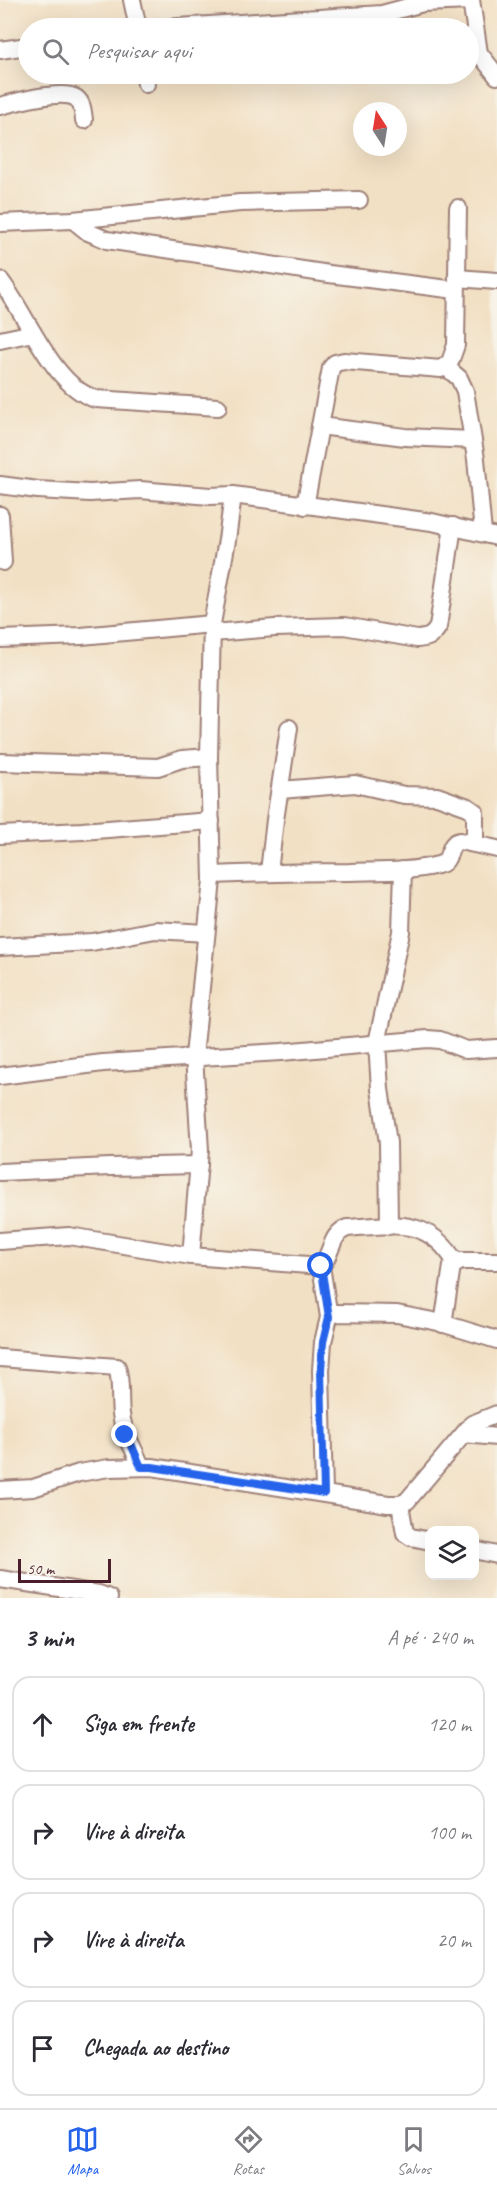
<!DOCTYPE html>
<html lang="pt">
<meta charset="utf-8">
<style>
body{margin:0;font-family:Caveat,sans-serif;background:#f7f7f7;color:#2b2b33}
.controls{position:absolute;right:18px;bottom:18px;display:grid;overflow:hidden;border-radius:12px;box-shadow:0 6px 24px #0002}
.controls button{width:54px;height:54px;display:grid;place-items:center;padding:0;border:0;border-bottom:2px solid #e1e1e2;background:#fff;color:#2b2b33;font:30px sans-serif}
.compass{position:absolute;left:353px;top:102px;width:54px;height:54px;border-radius:50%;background:#fff;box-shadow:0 6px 24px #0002;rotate:348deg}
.scale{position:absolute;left:18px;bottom:15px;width:93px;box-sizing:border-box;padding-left:6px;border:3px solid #4a1f2b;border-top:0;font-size:16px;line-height:21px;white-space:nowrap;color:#4a1f2b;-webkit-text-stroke:4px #f7f3e8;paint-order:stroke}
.stop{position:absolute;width:18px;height:18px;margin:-14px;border:4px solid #2563eb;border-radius:50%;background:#fff}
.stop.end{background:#2563eb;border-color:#fff;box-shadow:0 2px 6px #0008}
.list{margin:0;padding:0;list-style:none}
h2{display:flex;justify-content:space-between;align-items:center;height:78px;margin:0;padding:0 24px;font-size:26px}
h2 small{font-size:20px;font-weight:400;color:#7c7c81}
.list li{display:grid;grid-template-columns:39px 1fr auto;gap:18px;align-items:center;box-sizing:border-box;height:96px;margin:0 12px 12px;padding:0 12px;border:2px solid #e1e1e2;border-radius:18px}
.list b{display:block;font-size:22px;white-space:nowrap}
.list em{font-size:20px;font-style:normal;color:#7c7c81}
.icon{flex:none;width:33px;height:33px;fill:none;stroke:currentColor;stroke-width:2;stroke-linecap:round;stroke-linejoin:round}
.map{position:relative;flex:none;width:497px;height:1598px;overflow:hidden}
.search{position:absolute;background:#fff;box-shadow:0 6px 24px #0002;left:18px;right:18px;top:18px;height:66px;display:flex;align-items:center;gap:15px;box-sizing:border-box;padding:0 21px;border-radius:33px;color:#7c7c81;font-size:22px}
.sheet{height:510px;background:#fff}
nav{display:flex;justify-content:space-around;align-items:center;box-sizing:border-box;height:84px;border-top:2px solid #e1e1e2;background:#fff;font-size:16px;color:#7c7c81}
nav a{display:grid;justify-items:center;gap:3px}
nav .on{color:#2563eb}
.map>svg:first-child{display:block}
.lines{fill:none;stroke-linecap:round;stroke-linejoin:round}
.minor-casing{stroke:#9e8078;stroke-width:20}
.minor{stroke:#fff;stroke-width:16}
.route{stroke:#2563eb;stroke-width:8}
</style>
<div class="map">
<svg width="497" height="1598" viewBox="0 0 497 1598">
<rect width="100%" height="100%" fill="#f7f3e8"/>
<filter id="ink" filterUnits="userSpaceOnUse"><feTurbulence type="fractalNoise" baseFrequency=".0167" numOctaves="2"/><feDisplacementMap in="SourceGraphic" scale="12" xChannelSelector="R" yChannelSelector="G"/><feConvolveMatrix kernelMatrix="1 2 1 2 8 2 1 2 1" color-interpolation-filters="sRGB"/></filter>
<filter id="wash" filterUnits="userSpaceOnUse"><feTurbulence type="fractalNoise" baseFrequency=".008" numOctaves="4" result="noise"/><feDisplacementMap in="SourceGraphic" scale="24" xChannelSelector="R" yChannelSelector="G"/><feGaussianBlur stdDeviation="1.35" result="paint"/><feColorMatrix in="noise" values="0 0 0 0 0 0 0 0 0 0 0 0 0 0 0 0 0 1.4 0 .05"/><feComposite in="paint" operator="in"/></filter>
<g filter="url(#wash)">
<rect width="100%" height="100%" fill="#f2e0c4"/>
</g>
<g filter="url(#ink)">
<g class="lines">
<defs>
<g id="minor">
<path d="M132 0 138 28"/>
<path d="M471 0 479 53 497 76"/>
<path d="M163 28 382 14 423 3 471 1"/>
<path d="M0 50 28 46"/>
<path d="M144 74 146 84"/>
<path d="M0 106C16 102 62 89 76 98 83 103 83 113 84 120"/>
<path d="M73 220 88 232 107 240 329 274 456 290"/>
<path d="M0 223 73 220 240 203 359 200"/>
<path d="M457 278 497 281"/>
<path d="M0 280C27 314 53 387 96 399L218 407"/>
<path d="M0 340 33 333"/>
<path d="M446 367 459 378 465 391 476 459 483 533"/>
<path d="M320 426 405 437 472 440"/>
<path d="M0 485 38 490 90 493 140 490 210 496 233 495 432 522 497 537"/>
<path d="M305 506 331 368 335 363 344 361 441 369 450 362 456 345 458 208"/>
<path d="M0 515 3 562"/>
<path d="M212 633 275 628 344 626 417 639C428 638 432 637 438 627L453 526"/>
<path d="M0 639 81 636 212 624"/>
<path d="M0 762 158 767 182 759 209 757"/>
<path d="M280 790 355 784 404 795 437 796 468 807 475 812V844"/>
<path d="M0 835 82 831 211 821"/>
<path d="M269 872 275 820 289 728"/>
<path d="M212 875C258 873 304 872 350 872 379 871 409 872 438 865 453 862 446 843 460 841L497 849"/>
<path d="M0 947 92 942 155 930 206 933"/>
<path d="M0 1076 103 1063 281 1052 428 1039 440 1040 466 1050 497 1048"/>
<path d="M0 1172 110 1167 199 1165"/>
<path d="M389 1226 388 1143 380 1089 377 1043 401 932 403 870"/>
<path d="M0 1241 69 1236 191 1256 321 1266C332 1255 330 1234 347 1228 393 1225 428 1216 456 1263"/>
<path d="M191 1256 200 1150 194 1056 212 880 209 757 212 624 227 540 233 495"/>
<path d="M321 1266 329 1317 323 1342 321 1370 324 1493"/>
<path d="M329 1317 336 1313 397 1314 438 1322 497 1340"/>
<path d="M443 1324 452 1266 461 1261H497"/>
<path d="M0 1358 117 1367C122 1382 119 1399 121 1414 123 1434 135 1449 141 1467"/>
<path d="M464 1434 497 1437"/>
<path d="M0 1490 33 1488 79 1473 109 1468 152 1467 388 1504H400L407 1501 472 1424 497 1414"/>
<path d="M400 1504 405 1533 411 1537 430 1541"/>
<path d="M474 1550 497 1555"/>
<path d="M0 1579 99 1594 109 1598"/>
</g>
</defs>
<use href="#minor" class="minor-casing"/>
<use href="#minor" class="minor"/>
</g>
</g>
<g class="lines" filter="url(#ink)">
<path class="route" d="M125 1435 132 1446 141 1467H152L324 1493 321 1370 323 1342 329 1317 321 1266"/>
</g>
</svg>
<div class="controls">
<button><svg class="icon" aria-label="layers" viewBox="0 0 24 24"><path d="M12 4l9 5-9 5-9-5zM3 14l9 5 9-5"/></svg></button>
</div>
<svg class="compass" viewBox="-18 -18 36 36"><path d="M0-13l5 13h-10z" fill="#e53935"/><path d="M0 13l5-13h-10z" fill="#7c7c81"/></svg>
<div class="scale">50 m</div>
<div class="stop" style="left:321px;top:1266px"></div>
<div class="stop end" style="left:125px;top:1435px"></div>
<div class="search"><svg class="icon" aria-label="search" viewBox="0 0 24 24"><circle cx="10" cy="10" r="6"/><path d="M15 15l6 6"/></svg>Pesquisar aqui</div>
</div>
<section class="sheet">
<h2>3 min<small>A pé · 240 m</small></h2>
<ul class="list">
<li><svg class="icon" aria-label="ahead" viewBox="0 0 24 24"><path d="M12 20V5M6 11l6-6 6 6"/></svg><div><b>Siga em frente</b></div><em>120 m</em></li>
<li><svg class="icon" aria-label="right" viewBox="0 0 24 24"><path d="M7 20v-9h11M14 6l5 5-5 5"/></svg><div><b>Vire à direita</b></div><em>100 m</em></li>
<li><svg class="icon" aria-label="right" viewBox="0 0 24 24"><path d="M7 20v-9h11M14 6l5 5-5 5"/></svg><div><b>Vire à direita</b></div><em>20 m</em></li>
<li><svg class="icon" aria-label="arrive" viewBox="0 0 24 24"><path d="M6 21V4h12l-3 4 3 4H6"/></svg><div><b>Chegada ao destino</b></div></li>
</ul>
</section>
<nav>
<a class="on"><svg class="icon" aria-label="map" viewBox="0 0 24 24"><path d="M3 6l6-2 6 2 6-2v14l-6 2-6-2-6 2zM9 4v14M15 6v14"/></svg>Mapa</a>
<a><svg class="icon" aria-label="directions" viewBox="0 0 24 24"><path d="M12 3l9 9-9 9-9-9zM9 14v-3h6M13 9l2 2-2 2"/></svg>Rotas</a>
<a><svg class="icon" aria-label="saved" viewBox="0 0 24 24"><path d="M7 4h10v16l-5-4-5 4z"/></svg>Salvos</a>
</nav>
